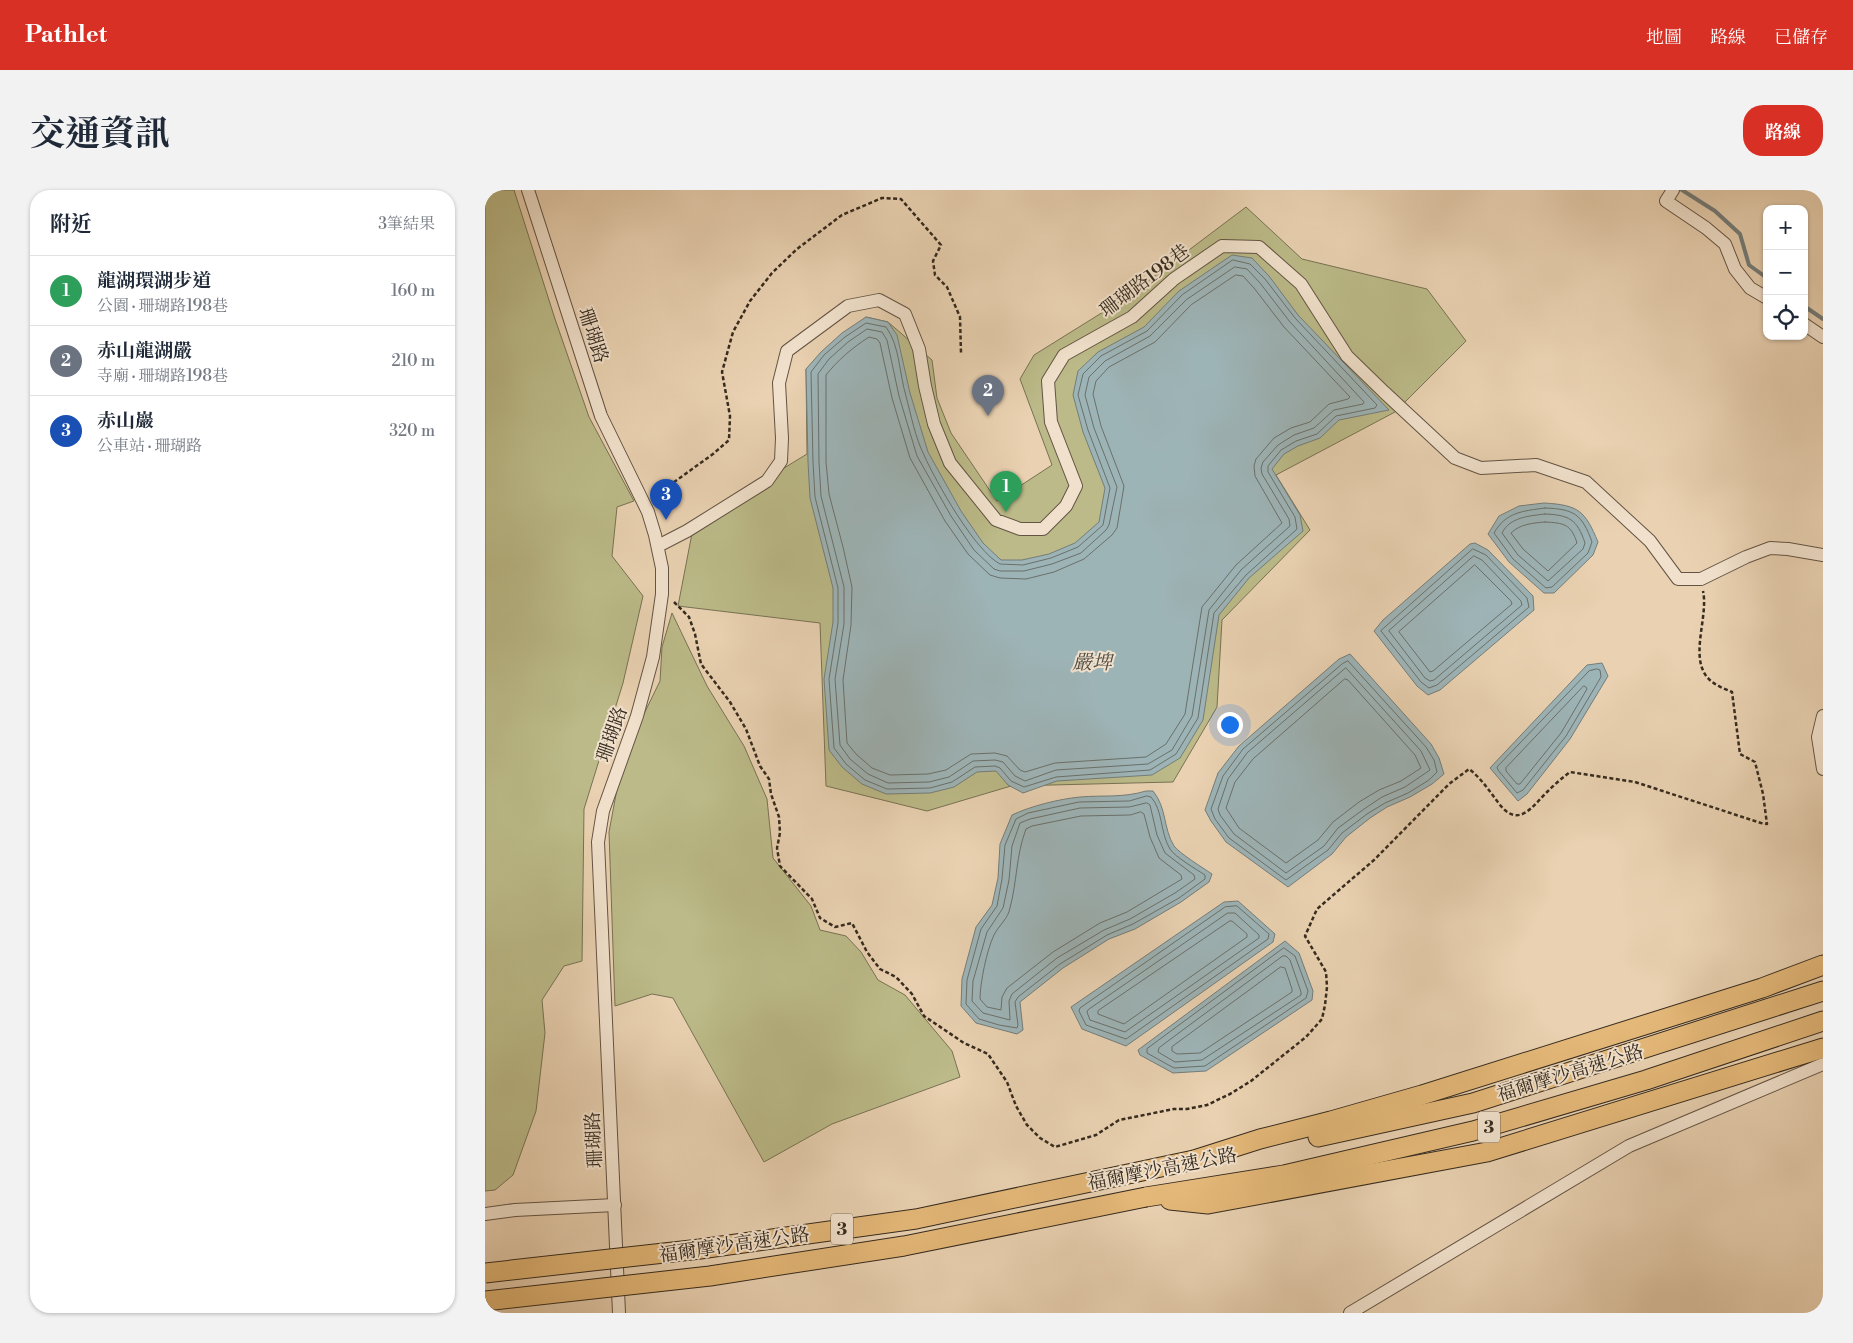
<!DOCTYPE html>
<html lang="zh-TW">
<meta charset="utf-8">
<style>
body{margin:0;font-family:"Libre Bodoni","Noto Serif TC",serif;background:#f2f2f3;color:#1f2937}
.controls{position:absolute;right:15px;top:15px;display:grid;overflow:hidden;border-radius:10px;box-shadow:0 1px 4px #0004}
.controls button{width:45px;height:45px;display:grid;place-items:center;padding:0;border:0;border-bottom:1px solid #e0e1e3;background:#fff;color:#1f2937;font:25px sans-serif}
.you{position:absolute;left:744px;top:534px;width:18px;height:18px;margin:-12px;border:4px solid #fff;border-radius:50%;background:#1a73e8;box-shadow:0 0 0 8px #1a73e833}
.badge{display:grid;place-items:center;width:32px;height:32px;border-radius:50%;background:#d93025;color:#fff;font-size:16px;font-weight:700}
.pin{position:absolute;translate:-50% -41px;filter:drop-shadow(0 1px 2px #0008)}
.pin::after{content:'';position:absolute;top:26px;width:18px;height:15px;background:inherit;clip-path:polygon(0 0,100% 0,50% 100%)}
.list{margin:0;padding:0;list-style:none}
h2{display:flex;justify-content:space-between;align-items:center;height:65px;margin:0;padding:0 20px;font-size:21px}
h2 small{font-size:16px;font-weight:400;color:#747a83}
.list li{display:grid;grid-template-columns:32px 1fr auto;gap:15px;align-items:center;box-sizing:border-box;height:70px;padding:0 20px;border-top:1px solid #e0e1e3}
.list b{display:block;font-size:19px;white-space:nowrap}
.list p{margin:0;font-size:16px;white-space:nowrap;color:#747a83}
.list em{font-size:16px;font-style:normal;color:#747a83}
.icon{flex:none;width:28px;height:28px;fill:none;stroke:currentColor;stroke-width:2;stroke-linecap:round;stroke-linejoin:round}
.map{position:relative;flex:none;width:1338px;height:1123px;overflow:hidden;border-radius:20px}
header{display:flex;align-items:center;gap:30px;box-sizing:border-box;height:70px;padding:0 25px;background:#d93025;color:#fff}
header strong{font-size:24px}
nav{display:flex;gap:28px;margin-inline-start:auto;font-size:18px}
.intro{display:flex;align-items:center;justify-content:space-between;box-sizing:border-box;height:120px;padding:0 30px}
h1{margin:0;font-size:35px}
.button{padding:12px 22px;border-radius:20px;background:#d93025;color:#fff;font-size:18px;font-weight:700}
main{display:flex;gap:30px;padding:0 30px}
aside{flex:1;background:#fff;border-radius:20px;box-shadow:0 1px 4px #0004}
.map>svg:first-child{display:block}
.green{fill:#bbba88;stroke:#787254}
.water{fill:#9db4b7;stroke:#747d7a}
.lines{fill:none;stroke-linecap:round;stroke-linejoin:round}
.shore{stroke:#6a706b;stroke-width:1}
.stream{stroke:#747d7a;stroke-width:4}
.minor-casing{stroke:#635444;stroke-width:14}
.highway-casing{stroke:#362b1f;stroke-width:21}
.path{stroke:#362b1f;stroke-width:2.5;stroke-dasharray:4 2.5;stroke-linecap:butt}
.minor{stroke:#f1e1cc;stroke-width:12}
.highway{stroke:#e4b878;stroke-width:19}
.highway-bridge-casing{stroke:#362b1f;stroke-width:21;stroke-linecap:butt}
.highway-bridge{stroke:#e4b878;stroke-width:19}
.labels{text-anchor:middle;stroke-width:4;stroke-linejoin:round;paint-order:stroke}
.shield{fill:#f1e1cc;stroke:#6e6253;stroke-width:1}
.shield-label{font-size:18px;font-weight:bold;fill:#362b1f}
.street-label{font-size:19px;fill:#362b1f;stroke:#f1e1cc}
.water-label{font-size:20px;font-style:italic;fill:#504d45;stroke:#f1e1cc}
</style>
<header>
<strong>Pathlet</strong>
<nav><a>地圖</a><a>路線</a><a>已儲存</a></nav>
</header>
<div class="intro"><h1>交通資訊</h1><a class="button">路線</a></div>
<main>
<aside>
<h2>附近<small>3筆結果</small></h2>
<ul class="list">
<li><span class="badge" style="background:#2e9e5b">1</span><div><b>龍湖環湖步道</b><p>公園 · 珊瑚路198巷</p></div><em>160 m</em></li>
<li><span class="badge" style="background:#6b7280">2</span><div><b>赤山龍湖嚴</b><p>寺廟 · 珊瑚路198巷</p></div><em>210 m</em></li>
<li><span class="badge" style="background:#1a4fb4">3</span><div><b>赤山巖</b><p>公車站 · 珊瑚路</p></div><em>320 m</em></li>
</ul>
</aside>
<div class="map">
<svg width="1338" height="1123" viewBox="0 0 1338 1123">
<rect width="100%" height="100%" fill="#e9d1b1"/>
<filter id="stains"><feTurbulence type="fractalNoise" baseFrequency=".004" numOctaves="4"/><feColorMatrix values="0 0 0 0 .2 0 0 0 0 .09 0 0 0 0 .02 0 0 0 .5 -.17"/></filter>
<radialGradient id="worn" r=".72"><stop offset=".6" stop-color="#630" stop-opacity="0"/><stop offset="1" stop-color="#630" stop-opacity=".3"/></radialGradient>
<g class="green">
<path d="M0 0H29L70 129 104 227 149 311 132 317 127 366 158 406 138 493 99 619 97 771 79 776 57 810 60 843 51 921 28 985 10 1000 0 1001Z"/>
<path d="M761 17 817 69 942 99 981 151 910 222 791 285 825 340 737 430 732 517 688 592 526 596 442 621 341 596 335 433 193 416 209 333 322 264 321 179 381 127 403 132 447 170 452 208 466 243 512 311 567 275 535 189 549 165 639 109Z"/>
<path d="M187 423 222 496 259 556 282 609 288 668 326 716 335 740 361 746 376 762 393 790 420 805 467 861 475 887 347 934 279 972 188 808 167 804 130 816 124 642 132 599 156 530 175 491 177 457Z"/>
</g>
<g class="water">
<path d="M747 65 767 68 784 86 813 125 904 220 854 230 835 248 813 256 799 264 787 279 815 325 818 341 764 388 734 425 718 530 695 568 667 585 572 591 538 603 523 595 511 581 492 582 469 597 445 603 401 604 377 594 357 577 344 560 339 489 348 432V398L325 308 323 272 321 179 336 162 357 143 381 127 403 132 412 145 425 203 443 262 476 321 498 353 516 370H537L564 364 590 353 614 332 620 298 598 242 588 205 593 181 613 162 659 137 694 101Z"/>
<path d="M1059 313C1094 315 1100 321 1113 352L1108 365 1069 403H1059L1024 372 1003 344 1014 326 1034 316Z"/>
<path d="M990 353 1003 360 1048 406 1049 420 955 500 943 505 932 496 889 441 898 430 985 354Z"/>
<path d="M865 464 946 554 954 568 959 584 947 594 925 607 902 617 885 628 861 647 847 664 803 697 741 652 726 631 720 620 733 583 754 556 854 469Z"/>
<path d="M1117 473 1123 486 1085 549 1042 604 1033 611 1005 578 1102 475Z"/>
<path d="M661 601H668C682 618 678 638 689 656 694 663 718 678 727 684L724 692 696 712 650 739 624 749 578 778 535 812 538 840 532 844 491 833 476 816 477 789 491 737 507 715 513 688 515 654 527 625C546 616 574 609 595 607 618 605 638 608 661 601Z"/>
<path d="M753 711 790 744 788 752 641 856 597 839 586 817 739 712Z"/>
<path d="M800 751 814 763 828 801 827 810 721 881 688 883 655 865 653 860Z"/>
</g>
<g class="lines">
<g class="shore">
<path d="M748 70 765 74 780 89 810 128 892 215 890 218 851 226 832 244 811 251 796 260 783 276V282L810 327 812 339 761 385 729 423 713 528 691 564 665 580 571 587 539 597 526 591 515 578 510 576 490 577 467 592 445 598 402 599 380 590 361 574 349 558 344 489 353 433V398L330 307 328 272 326 182 339 165 360 147 381 133 401 137C415 156 414 183 421 206 426 225 430 247 439 265 451 292 490 361 515 374L538 375 566 368 593 357 618 335 625 298 603 240 593 205 598 184 616 166 662 141 697 105Z"/>
<path d="M750 77 762 79 775 93 805 132 879 212 878 214 849 220 829 238 809 245 793 255 778 272 776 278 777 284 804 329 805 336 756 380 724 420 707 526 687 560 663 574 571 580 540 591 530 586 518 572 510 570 488 571 464 587 444 592 403 593 383 584 365 569 355 555 350 489 359 434V397L336 306 334 272 333 184 344 169 363 152 382 139 397 142 402 150 414 206 432 266 466 326 489 360 509 379 515 381H539L567 374 596 363 621 340 624 335 632 297 609 238 600 205 604 187 620 171 665 146 701 110Z"/>
<path d="M751 85 758 86 769 98 799 137 865 207 863 209 844 214 825 232 806 238 789 248 771 269 769 276 770 286 797 333 751 375 717 417 700 524 681 554 661 567 570 573 540 582 535 580 522 566 510 563 486 564 461 580 443 584 405 585 387 578 371 564 362 553 358 490 366 435 367 397 358 357 344 304 341 272V185C353 170 367 158 384 147L392 149 395 153 407 208 425 268 460 331 483 364 505 385 515 388 541 389 569 382 599 369 627 345 632 338 639 296 616 236 608 204 611 191 624 177 670 152 706 115Z"/>
<path d="M1060 318C1089 319 1097 324 1107 352L1103 363 1067 397 1061 398 1028 369 1009 343C1021 322 1038 321 1060 318Z"/>
<path d="M1060 324C1084 325 1092 329 1100 353L1098 359 1063 391 1033 365 1017 343C1025 327 1044 326 1060 324Z"/>
<path d="M1060 332C1079 333 1086 334 1092 353L1063 381 1038 359 1026 343C1035 334 1048 333 1060 332Z"/>
<path d="M988 359 1001 365 1042 408 1044 417 952 495 944 498 936 492 896 441Z"/>
<path d="M989 366 997 370 1036 411 1037 415 949 490 945 491 940 488 904 441Z"/>
<path d="M990 375 1026 411 1027 414 948 481 945 482 914 442Z"/>
<path d="M863 471 941 557 949 570 952 582 944 590 923 603 900 613 882 624 857 643 843 660 801 690 744 648 730 629 726 619 738 586 758 559 857 474Z"/>
<path d="M861 478 936 561 945 580 920 597 897 607 879 619 853 638 839 656 801 683 749 644 735 625 733 619 743 589 762 563Z"/>
<path d="M1112 479 1115 480 1116 487 1081 546 1038 600 1032 603 1013 580 1012 577 1104 481Z"/>
<path d="M860 489 863 490 930 565 936 578 916 591 894 600 874 612 848 632 833 650 801 673 754 638 741 618 750 592 768 569Z"/>
<path d="M1099 496 1101 497 1102 499 1076 543 1035 594H1032L1021 581V578Z"/>
<path d="M662 606 666 607C678 620 675 643 685 659 690 667 711 679 720 685V689L694 708 648 734 622 745 575 774 533 807 530 812 533 835 532 838 514 835 494 829 481 814 482 790 496 739 512 716 517 689 520 655 531 629 543 623 594 612 644 611Z"/>
<path d="M662 613 665 615 672 645 680 663 709 685 710 689 690 703 645 729 619 740 572 768 527 804 524 811 525 830 498 823 487 811 488 791 502 742 518 718 524 690 527 656 535 633 545 629 595 618 644 617Z"/>
<path d="M656 622 659 624 665 647 674 668 696 685 697 689 642 722 615 733 568 762 522 798 517 807 516 820 502 817 495 809C495 793 502 759 509 745 514 735 523 729 525 718 532 692 531 665 541 639L547 636 596 626 645 625Z"/>
<path d="M752 716 784 744 783 749 641 849 601 835 594 821 595 818 740 717Z"/>
<path d="M743 723H750L774 745V748L640 842 605 830 602 822 603 820Z"/>
<path d="M745 731H747L762 744V747L639 834 613 824V821Z"/>
<path d="M799 758 810 766 823 801 821 808 720 876 689 878 662 863V859Z"/>
<path d="M798 766H801L805 770 816 802V805L717 870 690 872 673 862 674 858Z"/>
<path d="M796 777 800 778 807 799V802L715 863 692 864 687 861V857Z"/>
</g>
<g class="stream">
<path d="M1197 0 1230 21 1255 44 1264 75 1282 88"/>
<path d="M1319 116 1338 129"/>
</g>
<defs>
<g id="minor">
<path d="M43 0 116 226 163 322 170 345 177 378V404L168 467 152 526 118 621 113 652 134 1123"/>
<path d="M1188 0 1181 11 1221 38 1240 54 1250 79 1265 98 1282 108"/>
<path d="M1319 134 1338 147"/>
<path d="M173 356 202 341 282 291 296 271 297 248 294 193 302 161 363 116 394 110 420 124 434 159 440 196 449 234 465 273 511 330 535 339H558L581 316 591 296 566 232 563 191 579 165 647 127 689 89 737 56 774 57 816 94 862 166 899 202 970 268 996 278 1051 275 1101 292 1165 351 1193 389H1216L1261 367 1285 358 1303 359 1338 365"/>
<path d="M1338 526 1333 547 1338 579"/>
<path d="M0 1024 30 1020 130 1015"/>
<path d="M865 1123 1144 956 1338 874"/>
</g>
<g id="highway">
<path d="M833 947 988 913 1338 801"/>
<path d="M709 970 775 949 846 931 937 905 1277 798 1338 775"/>
<path d="M661 1007 799 985 988 941 1161 890 1338 831"/>
<path d="M685 1010 723 1014 1002 962 1338 858"/>
</g>
</defs>
<use href="#minor" class="minor-casing"/>
<use href="#highway" class="highway-casing"/>
<g class="path">
<path d="M172 312 185 295 228 264 244 250 245 226 237 182 248 142 265 111 287 83 312 59 357 25 397 8 416 9 456 55 448 71 450 85 462 97 475 127 476 163"/>
<path d="M189 412 204 427 210 444 216 474 245 512 261 539 275 576 284 589 286 604 294 627 295 643 292 658 295 676 327 709 335 728 350 737 367 733 382 762 395 779 411 787 427 804 439 826 479 853 503 864 522 892 531 916 542 935 555 948 570 957 611 945 634 930 689 919H702L722 915 745 904 766 891 821 847 837 829 840 815 842 797 841 782 820 746 832 719 889 670 964 594 984 579C997 589 1005 602 1015 615 1034 638 1047 617 1062 602 1069 595 1077 588 1085 582L1150 592 1276 633 1282 634 1278 604 1270 572 1255 564 1247 502C1240 499 1232 496 1226 491 1202 471 1224 428 1218 401"/>
</g>
<use href="#minor" class="minor"/>
<use href="#highway" class="highway"/>
<defs>
<g id="highway-bridge">
<path d="M0 1083 215 1059 431 1029 709 970"/>
<path d="M0 1111 225 1086 419 1056 661 1007"/>
</g>
</defs>
<use href="#highway-bridge" class="highway-bridge-casing"/>
<use href="#highway-bridge" class="highway-bridge"/>
</g>
<g class="labels">
<g class="shield">
<rect x="993" y="921.5" width="22" height="31" rx="4"/>
<rect x="346" y="1023.5" width="22" height="31" rx="4"/>
</g>
<g class="shield-label">
<text x="1004" y="943">3</text>
<text x="357" y="1045">3</text>
</g>
<g class="street-label">
<text transform="translate(659 90) rotate(-37)" y="7">珊瑚路198巷</text>
<text transform="translate(109 145) rotate(72)" y="7">珊瑚路</text>
<text transform="translate(126 544) rotate(-71)" y="7">珊瑚路</text>
<text transform="translate(1085 882) rotate(-17)" y="7">福爾摩沙高速公路</text>
<text transform="translate(108 950) rotate(-93)" y="7">珊瑚路</text>
<text transform="translate(677 978) rotate(-11)" y="7">福爾摩沙高速公路</text>
<text transform="translate(249 1054) rotate(-8)" y="7">福爾摩沙高速公路</text>
</g>
<g class="water-label">
<text x="607" y="479">嚴埤</text>
</g>
</g>
<rect width="100%" height="100%" filter="url(#stains)"/>
<rect width="100%" height="100%" fill="url(#worn)"/>
</svg>
<div class="controls">
<button>+</button>
<button>−</button>
<button><svg class="icon" aria-label="locate" viewBox="0 0 24 24"><circle cx="12" cy="12" r="6"/><path d="M12 2v4M12 18v4M2 12h4M18 12h4"/></svg></button>
</div>
<div class="you"></div>
<div class="pin badge" style="left:521px;top:322px;background:#2e9e5b">1</div>
<div class="pin badge" style="left:503px;top:226px;background:#6b7280">2</div>
<div class="pin badge" style="left:181px;top:330px;background:#1a4fb4">3</div>
</div>
</main>
